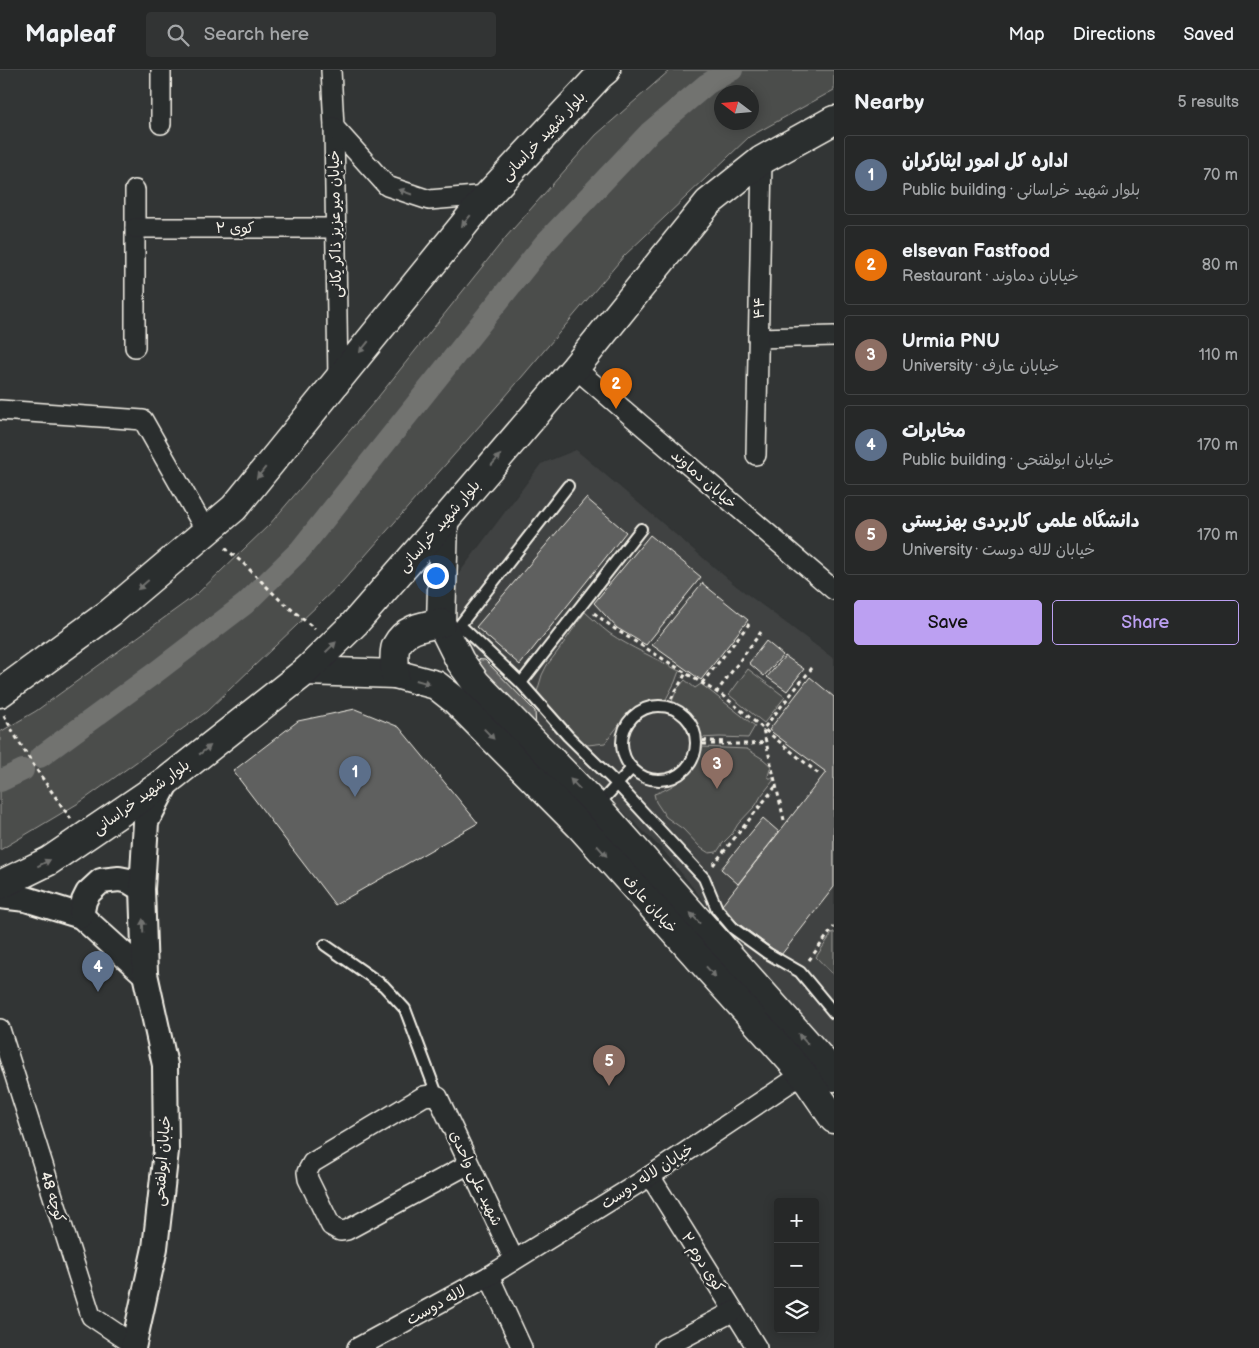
<!DOCTYPE html>
<meta charset="utf-8">
<style>
body{margin:0;font-family:"Balsamiq Sans","Playpen Sans Arabic",sans-serif;background:#323434;color:#f1f3f6}
.controls{position:absolute;right:15px;bottom:15px;display:grid;overflow:hidden;border-radius:5px;box-shadow:0 2px 12px #0003}
.controls button{width:45px;height:45px;display:grid;place-items:center;padding:0;border:0;border-bottom:1px solid #424445;background:#262828;color:#f1f3f6;font:25px sans-serif}
.compass{position:absolute;left:714px;top:15px;width:45px;height:45px;border-radius:50%;background:#262828;box-shadow:0 2px 12px #0003;rotate:286deg}
.you{position:absolute;left:435px;top:505px;width:18px;height:18px;margin:-12px;border:4px solid #fff;border-radius:50%;background:#1a73e8;box-shadow:0 0 0 8px #1a73e833}
.badge{display:grid;place-items:center;width:32px;height:32px;border-radius:50%;background:#bca0f2;color:#fff;font-size:16px;font-weight:700}
.pin{position:absolute;translate:-50% -41px;filter:drop-shadow(0 1px 2px #0008)}
.pin::after{content:'';position:absolute;top:26px;width:18px;height:15px;background:inherit;clip-path:polygon(0 0,100% 0,50% 100%)}
.list{margin:0;padding:0;list-style:none}
h2{display:flex;justify-content:space-between;align-items:center;height:65px;margin:0;padding:0 20px;font-size:21px}
h2 small{font-size:16px;font-weight:400;color:#a4a6a8}
.list li{display:grid;grid-template-columns:32px 1fr auto;gap:15px;align-items:center;box-sizing:border-box;height:80px;margin:0 10px 10px;padding:0 10px;border:1px solid #424445;border-radius:5px}
.list b{display:block;font-size:19px;white-space:nowrap}
.list p{margin:0;font-size:16px;white-space:nowrap;color:#a4a6a8}
.list em{font-size:16px;font-style:normal;color:#a4a6a8}
.actions{display:flex;gap:10px;padding:15px 20px}
.actions a{flex:1;padding:11px 0;border:1px solid #bca0f2;border-radius:5px;text-align:center;font-size:18px;color:#bca0f2}
.actions .main{background:#bca0f2;color:#111}
.icon{flex:none;width:28px;height:28px;fill:none;stroke:currentColor;stroke-width:2;stroke-linecap:round;stroke-linejoin:round}
.map{position:relative;flex:none;width:834px;height:1278px;overflow:hidden}
header{display:flex;align-items:center;gap:30px;box-sizing:border-box;height:70px;padding:0 25px;background:#262828;border-bottom:1px solid #424445}
header strong{font-size:24px}
nav{display:flex;gap:28px;margin-inline-start:auto;font-size:18px}
.search{width:350px;height:45px;background:#323434;display:flex;align-items:center;gap:12px;box-sizing:border-box;padding:0 18px;border-radius:5px;color:#a4a6a8;font-size:19px}
main{display:flex}
aside{flex:1;background:#262828}
.map>svg:first-child{display:block}
.built{fill:#404242}
.green{fill:#4b4d4c;stroke:#a09f9a;fill-rule:evenodd}
.lines{fill:none;stroke-linecap:round;stroke-linejoin:round}
.canal{stroke:#727370;stroke-width:22}
.building{fill:#5f605f;stroke:#f4f1e8}
.service-casing{stroke:#f4f1e8;stroke-width:14}
.minor-casing{stroke:#f4f1e8;stroke-width:22}
.tertiary-casing{stroke:#f4f1e8;stroke-width:28}
.secondary-casing{stroke:#f4f1e8;stroke-width:31}
.path{stroke:#f4f1e8;stroke-width:3;stroke-dasharray:4 4;stroke-linecap:butt}
.service{stroke:#2a2d2e;stroke-width:10}
.minor{stroke:#2a2d2e;stroke-width:19}
.tertiary{stroke:#2a2d2e;stroke-width:24}
.secondary{stroke:#2a2d2e;stroke-width:28}
.oneway{fill:#71726f}
.labels{text-anchor:middle;stroke-width:5;stroke-linejoin:round;paint-order:stroke}
.street-label{font-size:15px;fill:#f4f1e8;stroke:#2a2d2e}
</style>
<header>
<strong>Mapleaf</strong>
<div class="search"><svg class="icon" aria-label="search" viewBox="0 0 24 24"><circle cx="10" cy="10" r="6"/><path d="M15 15l6 6"/></svg>Search here</div>
<nav><a>Map</a><a>Directions</a><a>Saved</a></nav>
</header>
<main>
<div class="map">
<svg width="834" height="1278" viewBox="0 0 834 1278">
<rect width="100%" height="100%" fill="#323535"/>
<filter id="ink" filterUnits="userSpaceOnUse"><feTurbulence type="fractalNoise" baseFrequency=".02" numOctaves="2"/><feDisplacementMap in="SourceGraphic" scale="10" xChannelSelector="R" yChannelSelector="G"/><feConvolveMatrix kernelMatrix="1 2 1 2 8 2 1 2 1" color-interpolation-filters="sRGB"/></filter>
<g filter="url(#ink)">
<path class="built" d="M576 380 735 515 834 589V996L664 781 536 658 470 589 451 542 448 518 541 394Z"/>
<g class="green">
<path d="M670 0H834V20L749 67 624 186 505 327 342 512 206 642 82 731 0 780V662L36 641 197 524 269 455 375 331 506 167 596 65ZM752 22V52H722V22Z"/>
<path d="M585 542C593 549 600 556 609 563 631 578 656 588 679 601L675 612 664 633C637 624 619 656 605 673L588 675 580 673 563 655 537 622 542 605 547 595 558 581Z"/>
<path d="M748 599 785 627 764 653 729 625Z"/>
<path d="M685 610 695 618 701 614 755 656 748 668 720 667 699 668C698 653 685 640 671 634L677 619Z"/>
<path d="M701 677 747 679 763 689 771 696 768 706 769 708H773V711L761 726 756 735 738 754 732 764 723 773 717 782 709 783 701 778 683 759 666 747 656 732 654 724C676 717 697 701 701 677Z"/>
<path d="M833 862H834V906L816 887Z"/>
</g>
<g class="lines">
<g class="canal">
<path d="M40 687 156 602 245 534 300 480 544 174 649 63 707 14 732 0"/>
<path d="M0 711 23 700"/>
</g>
</g>
<g class="building">
<path d="M586 428 626 462 520 595 476 557Z"/>
<path d="M650 465 701 507 646 575 617 558 594 533Z"/>
<path d="M702 513 748 550 701 610 652 575Z"/>
<path d="M766 571 783 585 764 606 749 593Z"/>
<path d="M785 586 804 599 787 621 767 607Z"/>
<path d="M470 589 485 590 535 641 536 658Z"/>
<path d="M810 607 834 627V817L781 885 719 839 826 702 769 660Z"/>
<path d="M355 639 399 657 478 753 335 835 233 701 298 651Z"/>
<path d="M763 748 779 762 738 814 721 799Z"/>
</g>
<g class="lines">
<defs>
<g id="service">
<path d="M568 416 460 555 521 613 568 666 617 714 704 808 717 839 734 859 767 883 800 902 834 943"/>
<path d="M521 613 641 459"/>
<circle cx="659" cy="673" r="37"/>
<path d="M598 737 601 732 632 698"/>
<path d="M325 875 384 916 405 939 438 1027"/>
</g>
<g id="minor">
<path d="M161 0V54"/>
<path d="M331 0 334 57 338 309"/>
<path d="M334 57 387 116 429 130 488 125"/>
<path d="M135 120V277"/>
<path d="M135 158H336"/>
<path d="M758 268 834 266"/>
<path d="M575 298 834 520"/>
<path d="M0 340 143 350 206 461"/>
<path d="M756 385 762 90"/>
<path d="M0 959 91 1246 134 1275"/>
<path d="M469 1094 347 1160 340 1161 331 1156 308 1109 307 1102 312 1093 424 1026 431 1025 438 1027 514 1190"/>
<path d="M650 1106 757 1278"/>
<path d="M489 1206 522 1278"/>
<path d="M357 1278 489 1206 650 1106 813 997"/>
<path d="M664 1278 734 1241"/>
</g>
<g id="tertiary">
<path d="M0 826 26 829 81 846 145 904"/>
<path d="M81 846 84 831 88 823 101 811 119 809 129 811 142 819"/>
<path d="M133 1278 155 1178 166 1081 165 995 145 904 142 819 146 752 168 710"/>
</g>
<g id="secondary">
<path d="M444 451 441 553 460 591 476 613 598 738 822 990 834 1007"/>
<path d="M306 601 395 604 436 615 455 630 579 755 803 1004 834 1049"/>
<path d="M395 604C395 595 393 583 396 576 405 558 424 556 441 553"/>
<path d="M0 623 111 542 234 438 488 125 600 5 606 0"/>
<path d="M0 815 49 791 168 710 306 601 355 553 444 451 575 298 708 133 762 90 834 50"/>
</g>
</defs>
<use href="#service" class="service-casing"/>
<use href="#minor" class="minor-casing"/>
<use href="#tertiary" class="tertiary-casing"/>
<use href="#secondary" class="secondary-casing"/>
<g class="path">
<path d="M225 478 244 494 279 529 315 559"/>
<path d="M594 543 615 559 726 628 820 705"/>
<path d="M702 613 749 554"/>
<path d="M716 623 761 562"/>
<path d="M667 636 686 603"/>
<path d="M4 645C23 682 47 715 71 749"/>
<path d="M695 670 726 672"/>
<path d="M695 674H751L766 672"/>
<path d="M784 750 763 659 812 598"/>
<path d="M713 795 776 716"/>
<path d="M809 890 834 857"/>
</g>
<use href="#service" class="service"/>
<use href="#minor" class="minor"/>
<use href="#tertiary" class="tertiary"/>
<use href="#secondary" class="secondary"/>
</g>
<defs><path id="oneway-solid" d="M-6-.8H1V-3.2L6.5 0L1 3.2V.8H-6Z" transform="scale(1.25)"/></defs>
<g class="oneway">
<use href="#oneway-solid" transform="translate(405 122) rotate(-161)"/>
<use href="#oneway-solid" transform="translate(466 151) rotate(129)"/>
<use href="#oneway-solid" transform="translate(364 277) rotate(129)"/>
<use href="#oneway-solid" transform="translate(496 390) rotate(-49)"/>
<use href="#oneway-solid" transform="translate(261 403) rotate(129)"/>
<use href="#oneway-solid" transform="translate(143 515) rotate(139)"/>
<use href="#oneway-solid" transform="translate(331 577) rotate(-44)"/>
<use href="#oneway-solid" transform="translate(423 612) rotate(16)"/>
<use href="#oneway-solid" transform="translate(489 664) rotate(46)"/>
<use href="#oneway-solid" transform="translate(205 680) rotate(-38)"/>
<use href="#oneway-solid" transform="translate(575 714) rotate(-134)"/>
<use href="#oneway-solid" transform="translate(602 781) rotate(48)"/>
<use href="#oneway-solid" transform="translate(44 793) rotate(-27)"/>
<use href="#oneway-solid" transform="translate(695 848) rotate(-132)"/>
<use href="#oneway-solid" transform="translate(143 856) rotate(-92)"/>
<use href="#oneway-solid" transform="translate(711 902) rotate(48)"/>
<use href="#oneway-solid" transform="translate(803 969) rotate(-132)"/>
</g>
</g>
<g class="labels">
<g class="street-label">
<text transform="translate(543 66) rotate(-47)" y="5">بلوار شهید خراسانی</text>
<text transform="translate(335 154) rotate(-91)" y="5">خیابان میرعزیز ذاکر یکانی</text>
<text x="235" y="163">کوی ۲</text>
<text transform="translate(759 238) rotate(-89)" y="5">۴۴</text>
<text transform="translate(704 409) rotate(41)" y="5">خیابان دماوند</text>
<text transform="translate(439 456) rotate(-49)" y="5">بلوار شهید خراسانی</text>
<text transform="translate(141 727) rotate(-36)" y="5">بلوار شهید خراسانی</text>
<text transform="translate(650 834) rotate(48)" y="5">خیابان عارف</text>
<text transform="translate(162 1091) rotate(-86)" y="5">خیابان ابولفتحی</text>
<text transform="translate(647 1106) rotate(-33)" y="5">خیابان لاله دوست</text>
<text transform="translate(476 1108) rotate(65)" y="5">شهید علی واحدی</text>
<text transform="translate(53 1127) rotate(72)" y="5">کوچه 48</text>
<text transform="translate(703 1192) rotate(58)" y="5">کوی دوم ۲</text>
<text transform="translate(436 1235) rotate(-29)" y="5">لاله دوست</text>
</g>
</g>
</svg>
<div class="controls">
<button>+</button>
<button>−</button>
<button><svg class="icon" aria-label="layers" viewBox="0 0 24 24"><path d="M12 4l9 5-9 5-9-5zM3 14l9 5 9-5"/></svg></button>
</div>
<svg class="compass" viewBox="-18 -18 36 36"><path d="M0-13l5 13h-10z" fill="#e53935"/><path d="M0 13l5-13h-10z" fill="#a4a6a8"/></svg>
<div class="you"></div>
<div class="pin badge" style="left:355px;top:727px;background:#5c6f8a">1</div>
<div class="pin badge" style="left:616px;top:339px;background:#e8710a">2</div>
<div class="pin badge" style="left:717px;top:719px;background:#8d6e63">3</div>
<div class="pin badge" style="left:98px;top:922px;background:#5c6f8a">4</div>
<div class="pin badge" style="left:609px;top:1016px;background:#8d6e63">5</div>
</div>
<aside>
<h2>Nearby<small>5 results</small></h2>
<ul class="list">
<li><span class="badge" style="background:#5c6f8a">1</span><div><b>اداره کل امور ایثارکران</b><p>Public building · بلوار شهید خراسانی</p></div><em>70 m</em></li>
<li><span class="badge" style="background:#e8710a">2</span><div><b>elsevan Fastfood</b><p>Restaurant · خیابان دماوند</p></div><em>80 m</em></li>
<li><span class="badge" style="background:#8d6e63">3</span><div><b>Urmia PNU</b><p>University · خیابان عارف</p></div><em>110 m</em></li>
<li><span class="badge" style="background:#5c6f8a">4</span><div><b>مخابرات</b><p>Public building · خیابان ابولفتحی</p></div><em>170 m</em></li>
<li><span class="badge" style="background:#8d6e63">5</span><div><b>دانشگاه علمی کاربردی بهزیستی</b><p>University · خیابان لاله دوست</p></div><em>170 m</em></li>
</ul>
<div class="actions"><a class="main">Save</a><a>Share</a></div>
</aside>
</main>
